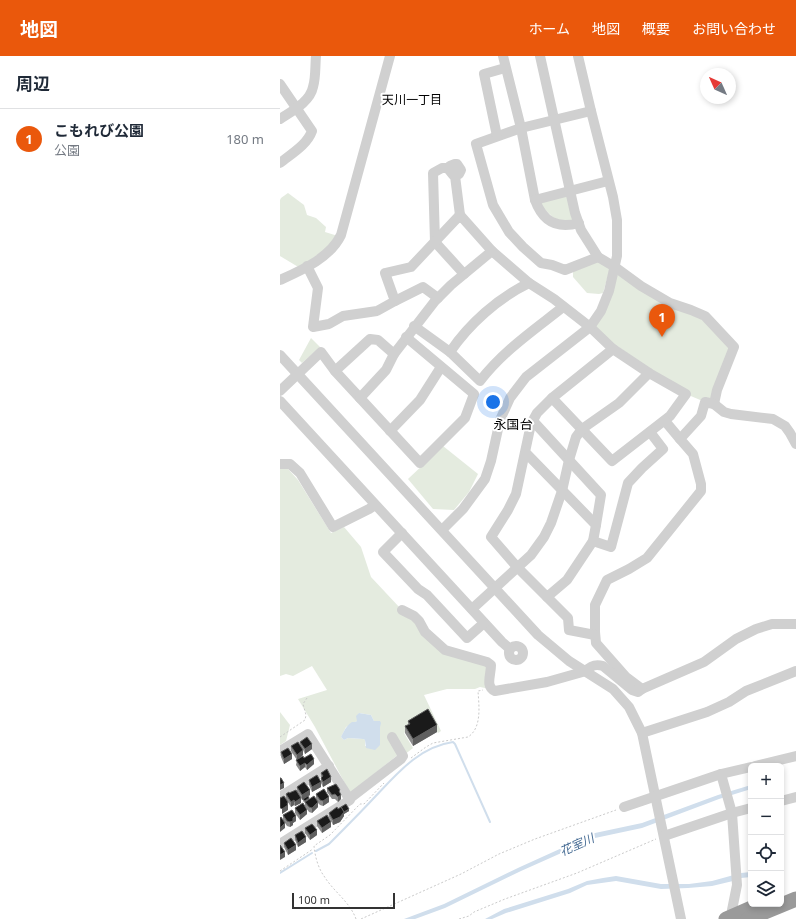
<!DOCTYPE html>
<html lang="ja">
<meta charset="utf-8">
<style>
body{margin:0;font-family:"Noto Sans","Noto Sans JP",sans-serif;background:#f6f6f7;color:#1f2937}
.controls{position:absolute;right:12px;bottom:12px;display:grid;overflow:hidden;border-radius:6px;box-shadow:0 2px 6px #0003}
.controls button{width:36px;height:36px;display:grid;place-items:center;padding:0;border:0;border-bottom:1px solid #e0e1e3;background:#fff;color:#1f2937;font:20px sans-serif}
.compass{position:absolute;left:420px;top:12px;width:36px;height:36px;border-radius:50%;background:#fff;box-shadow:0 2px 6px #0003;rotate:315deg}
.scale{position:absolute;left:12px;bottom:10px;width:103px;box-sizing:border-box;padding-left:4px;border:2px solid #333;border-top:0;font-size:11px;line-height:14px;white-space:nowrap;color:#333;-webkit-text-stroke:3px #fff;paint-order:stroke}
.you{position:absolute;left:213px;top:346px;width:14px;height:14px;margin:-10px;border:3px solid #fff;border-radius:50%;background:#1a73e8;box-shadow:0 0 0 6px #1a73e833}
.badge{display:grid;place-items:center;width:26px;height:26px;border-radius:50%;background:#ea580c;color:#fff;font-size:13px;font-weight:700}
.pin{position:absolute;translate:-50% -33px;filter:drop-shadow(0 1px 2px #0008)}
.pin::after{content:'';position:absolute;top:21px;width:14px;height:12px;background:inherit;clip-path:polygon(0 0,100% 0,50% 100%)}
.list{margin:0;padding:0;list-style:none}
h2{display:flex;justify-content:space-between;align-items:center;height:52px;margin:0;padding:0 16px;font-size:17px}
h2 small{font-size:13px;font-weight:400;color:#747a83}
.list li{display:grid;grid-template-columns:26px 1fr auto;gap:12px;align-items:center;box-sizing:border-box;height:60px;padding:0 16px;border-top:1px solid #e0e1e3}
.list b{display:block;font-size:15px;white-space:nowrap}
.list p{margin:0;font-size:13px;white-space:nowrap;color:#747a83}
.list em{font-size:13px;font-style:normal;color:#747a83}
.icon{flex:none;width:22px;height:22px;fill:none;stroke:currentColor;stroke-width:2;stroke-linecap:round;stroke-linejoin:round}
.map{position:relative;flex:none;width:516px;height:863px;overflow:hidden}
header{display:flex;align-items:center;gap:24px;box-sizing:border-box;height:56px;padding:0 20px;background:#ea580c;color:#fff}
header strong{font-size:19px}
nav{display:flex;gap:22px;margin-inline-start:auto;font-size:14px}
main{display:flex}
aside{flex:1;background:#fff}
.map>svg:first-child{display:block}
.green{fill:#e4ebdf;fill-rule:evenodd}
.water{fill:#d0deec}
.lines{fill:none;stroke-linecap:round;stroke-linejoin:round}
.stream{stroke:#d0deec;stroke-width:2}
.path{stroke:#cacaca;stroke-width:1;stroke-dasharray:2 2;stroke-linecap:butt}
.minor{stroke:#d0d0d0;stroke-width:10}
.highway{stroke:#9a9a9a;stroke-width:15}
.wall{fill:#8c8c8c}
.shaded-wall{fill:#5f5f5f}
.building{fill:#1a1a1a;stroke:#5f5f5f}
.labels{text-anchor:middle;stroke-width:4;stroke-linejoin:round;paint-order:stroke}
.neighbourhood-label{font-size:12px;fill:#000;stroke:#fff}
.water-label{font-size:12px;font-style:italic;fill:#436992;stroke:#fff}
.quarter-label{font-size:13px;fill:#000;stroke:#fff}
</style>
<header>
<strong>地図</strong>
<nav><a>ホーム</a><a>地図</a><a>概要</a><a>お問い合わせ</a></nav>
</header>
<main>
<aside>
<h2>周辺<small></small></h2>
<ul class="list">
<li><span class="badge">1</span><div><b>こもれび公園</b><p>公園</p></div><em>180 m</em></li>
</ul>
</aside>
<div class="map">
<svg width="516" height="863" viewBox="0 0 516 863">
<rect width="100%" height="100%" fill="#fff"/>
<g class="green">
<path d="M290 136 299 167 281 169 255 144Z"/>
<path d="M8 137 24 149 27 159 36 162 46 171 45 176 58 180 57 184 20 212 0 200V144L1 142Z"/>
<path d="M318 203 331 209 323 237 319 238 307 237 293 221V215Z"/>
<path d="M335 211 411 254 454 291 434 348 425 346 406 338 310 271Z"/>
<path d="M31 282 40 291 22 307 19 304Z"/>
<path d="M163 390 198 418 189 436 174 454 153 453 128 423Z"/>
<path d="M0 411 8 413 18 424 51 477 64 471 81 491 91 521 120 552 131 559 164 595 208 608 210 633 200 631 195 633H167L144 639 161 675 158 677 147 659 124 677 133 692 124 699 119 698 70 737 35 671 18 643 47 634 32 610 13 620 6 618 0 620ZM79 657 91 659 94 665H98L100 671V689L85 690V684L83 683 68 682 64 684 61 681 66 671 77 665Z"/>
<path d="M0 656 10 669 6 685 0 689Z"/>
</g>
<g class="water">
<path d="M79 657 91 659 94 665H100L101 667 100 671V689L95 694 86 692 85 684 83 683 68 682 64 684 61 681C64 675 66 670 72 666H75L77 665 76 660Z"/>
<path d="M471 729V733L439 743 362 772 315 782 241 815 165 852 135 863H124L164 848 240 811 315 777 362 767 438 739Z"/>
<path d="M471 816V821L461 822 453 825 432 830 408 832 381 833 336 825 307 829 290 837 226 857 212 863H205L224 853 288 833 307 825 323 822 336 820 381 828H409L432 825 461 817Z"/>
</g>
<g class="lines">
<g class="stream">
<path d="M36 795 49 788C63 774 78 759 92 744 116 719 138 691 173 686L175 688 210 766"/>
<path d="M0 817 32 797"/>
</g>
<g class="path">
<path d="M0 681 25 664 26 659 23 648 27 642"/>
<path d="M131 702 146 691 153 687 188 681C202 672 199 650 198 635L203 634"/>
<path d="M0 815 33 793"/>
<path d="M76 863C70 846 53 835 44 820 38 812 35 800 34 790L50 779 80 748H84L104 727"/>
<path d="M81 863 181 818 219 798 255 783 336 754"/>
<path d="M179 863 189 860 194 856 225 843 297 817 376 783"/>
</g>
<g class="minor">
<path d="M223 0 241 72 255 144C263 166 277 173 299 167"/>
<path d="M260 0 295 157 301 174 318 201 335 211 361 230 390 247 411 254 425 260 454 291 437 334 434 348"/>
<path d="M0 28 32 75C27 89 11 98 0 107"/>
<path d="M311 55 241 72 196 88 213 149 229 176 243 191 261 207 272 209 285 214 318 201"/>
<path d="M0 63C12 55 30 46 33 31 36 21 35 10 36 0"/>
<path d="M217 80 204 18 225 12"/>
<path d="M169 112H162L153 117 155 186 184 218"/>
<path d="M175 120 173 119 169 114 170 110 175 108H177L181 114 179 118 175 120 180 159"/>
<path d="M255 144 328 125"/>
<path d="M27 210 38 232 33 271 49 268 63 260 97 255 115 245 105 217 131 211 180 159 212 195 249 227 274 243 310 271 333 293 369 317 406 338 390 360 332 405 272 342"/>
<path d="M0 224C22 214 50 202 61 179L110 0"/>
<path d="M115 245 143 231 158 242"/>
<path d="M134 270 170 296 200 325C223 295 254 274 283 251"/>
<path d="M170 296C189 268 218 242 249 227"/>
<path d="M0 299 258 579 289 605 333 633 349 651 362 677 401 863"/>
<path d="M55 315 90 283 98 284 114 298 155 245 171 229 212 195"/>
<path d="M0 335 41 296 55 315 140 407 185 362 194 338 126 281"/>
<path d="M80 342 106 314 114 298"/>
<path d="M0 345 222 586 230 593"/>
<path d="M253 365 321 439 316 469"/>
<path d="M385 365 400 383"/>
<path d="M110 375 140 344 161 311"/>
<path d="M516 388 510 377 505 370 493 363 451 358 444 356 434 348 425 346 421 360 400 383 413 398 421 428V435L367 502 349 513 327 524 315 549V576L316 587 346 621 362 633 424 606 456 583 476 573 492 568H516"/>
<path d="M245 396 316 469 313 485 287 524 267 541 238 512 211 481 228 454 236 438 251 368 257 357 272 342 333 293"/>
<path d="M0 408H10L20 417 53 471 89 453 95 449"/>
<path d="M162 474 183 453 205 423 211 405 220 364 230 342 246 321 310 271 321 255 329 235 337 200V164L333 141 311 55 298 0"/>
<path d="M122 477 103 496 138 533 147 539 187 582 204 567"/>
<path d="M313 485 331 491 348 427 362 412 383 393 370 376"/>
<path d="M267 541 288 562 289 574 315 579"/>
<path d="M192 553 251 499 264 481 271 467 282 435 289 404 296 381 302 373 339 347 369 317"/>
<path d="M122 554 134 560 139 565 145 576 165 594 207 606 211 609C211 619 205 631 215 635L267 626 306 615C311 609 316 608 323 610L352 634 358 636 362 633"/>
<circle cx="236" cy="597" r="7"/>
<path d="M362 677 427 656 449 646 466 635 516 615"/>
<path d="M0 695 28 678 70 744 0 788"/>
<path d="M475 710 516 700"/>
<path d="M441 718 452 757 457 829 452 854 455 863"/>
<path d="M0 741 49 710"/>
<path d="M69 743 121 703 123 700 112 681"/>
<path d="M501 745 516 741"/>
<path d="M344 751 441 718 471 711"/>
<path d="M384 780 452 757 471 752"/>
</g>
<g class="highway">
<path d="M446 863 478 849"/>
<path d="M468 863 516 843"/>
</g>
</g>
<g class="wall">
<path d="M128 665 157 676 133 690 125 677V670L128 669Z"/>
<path d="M20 686 32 693 25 698 23 694V699L18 703 24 702 34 708 27 714 25 711 20 715 16 709 17 704 11 695V690H20Z"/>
<path d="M1 696 12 703 4 708 1 701Z"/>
<path d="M41 717 51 726 43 731 41 727V731L32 736 29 729V724L41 725Z"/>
<path d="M17 731 30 739 28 740 29 743 36 742V738L49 746 43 750 40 749 38 747V751L32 757 29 756 25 750V747L23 745V743L22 744 21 742V747L15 750 14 749 11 751 6 743V738L17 736Z"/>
<path d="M47 732 60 738 61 743 58 746 55 743H52L47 736Z"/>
<path d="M15 752 27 758 20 764 15 757Z"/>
<path d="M58 753 69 755 64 758V760L60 766 53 769 49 761V757Z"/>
<path d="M3 759 16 765 13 767V769L10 771 7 770 3 764Z"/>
<path d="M37 765 51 771 42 777 37 770Z"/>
<path d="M25 772 37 779 30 784 25 777Z"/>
<path d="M15 779 26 786 18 791 15 784Z"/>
<path d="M4 787 16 794 8 799 4 791Z"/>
</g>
<g class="shaded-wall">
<path d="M157 669V676L133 690V683Z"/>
<path d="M32 688V693L25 698V693Z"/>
<path d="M23 694V699L17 704V699Z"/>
<path d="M12 698V703L4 708V703Z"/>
<path d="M34 703V708L27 714V709Z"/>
<path d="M25 707V711L20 715V710Z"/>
<path d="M51 721V726L43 731V726Z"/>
<path d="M41 726V731L32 736V731Z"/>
<path d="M4 727V732L0 734V729Z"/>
<path d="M30 734V739L22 744V739Z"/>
<path d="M61 739V743L58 746V741Z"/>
<path d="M49 741V746L43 750V745Z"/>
<path d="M21 742V747L15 750V746Z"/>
<path d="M14 744V749L11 751V746Z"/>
<path d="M8 746V754L2 758V753Z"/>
<path d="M38 746V751L32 757V752Z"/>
<path d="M69 753V755L64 758V756Z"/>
<path d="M27 754V758L20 764V759Z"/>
<path d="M64 756V760L60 766 53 769V764Z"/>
<path d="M16 760V765L13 767V769L10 771V766L13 762Z"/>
<path d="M51 766V771L42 777V772Z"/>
<path d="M5 767V772L0 776V772Z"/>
<path d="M37 774V779L30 784V779Z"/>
<path d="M26 781V786L18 791V787Z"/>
<path d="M16 789V794L8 799V794Z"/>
<path d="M5 796V801L0 804V799Z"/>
</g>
<g class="building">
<path d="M148 653 157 669 133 683 125 670 130 668 128 665Z"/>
<path d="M27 681 32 688 25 693 20 686Z"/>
<path d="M18 686 23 694 17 699 11 690Z"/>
<path d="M8 692 12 698 4 703 1 696Z"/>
<path d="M31 698 34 703 27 709 25 707 20 710 16 704 23 700 24 702Z"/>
<path d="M47 713 51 721 43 726 41 722 43 720 41 717Z"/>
<path d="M37 719 41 726 32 731 29 724Z"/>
<path d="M0 722H1L4 727 0 729Z"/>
<path d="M24 726 30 734 22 739 17 731Z"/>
<path d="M56 728 60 734 59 735 61 739 58 741 55 738 52 739 47 732Z"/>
<path d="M44 733 49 741 43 745 40 744 36 738Z"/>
<path d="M16 734 21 742 15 746 14 744 11 746 6 738 9 736V737Z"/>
<path d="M4 740 8 746 7 748 8 749 2 753 1 752H0V742Z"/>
<path d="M28 740 29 742 25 745 23 743Z"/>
<path d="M34 740 38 746 32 752 29 751 25 746Z"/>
<path d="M23 747 27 754 20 759 15 752Z"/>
<path d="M66 748 69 753 64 756 61 751Z"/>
<path d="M57 751 58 753 61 751 64 756 60 761 53 764 49 757Z"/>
<path d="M12 754 16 760 13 762V765L10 766 7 765 3 759Z"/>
<path d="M47 759 51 766 42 772 37 765Z"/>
<path d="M1 761 5 767 0 772V762Z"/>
<path d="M32 768 37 774 30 779 25 772Z"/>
<path d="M22 775 26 781 18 787 15 779Z"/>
<path d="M11 782 16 789 8 794 4 787Z"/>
<path d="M0 789 5 796 0 799Z"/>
</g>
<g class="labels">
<g class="neighbourhood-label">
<text x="132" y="48">天川一丁目</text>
</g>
<g class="water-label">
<text transform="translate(297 789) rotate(-24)" y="4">花室川</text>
</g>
<g class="quarter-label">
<text x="233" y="373">永国台</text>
</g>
</g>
</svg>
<div class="controls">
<button>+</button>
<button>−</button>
<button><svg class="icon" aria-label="locate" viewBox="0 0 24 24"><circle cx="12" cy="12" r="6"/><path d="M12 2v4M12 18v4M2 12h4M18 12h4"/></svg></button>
<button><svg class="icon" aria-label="layers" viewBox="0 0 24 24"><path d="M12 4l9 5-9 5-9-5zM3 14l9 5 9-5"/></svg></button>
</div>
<svg class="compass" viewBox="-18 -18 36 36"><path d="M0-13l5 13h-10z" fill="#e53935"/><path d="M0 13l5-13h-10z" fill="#747a83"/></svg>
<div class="scale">100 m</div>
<div class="you"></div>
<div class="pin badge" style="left:382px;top:281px">1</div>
</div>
</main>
